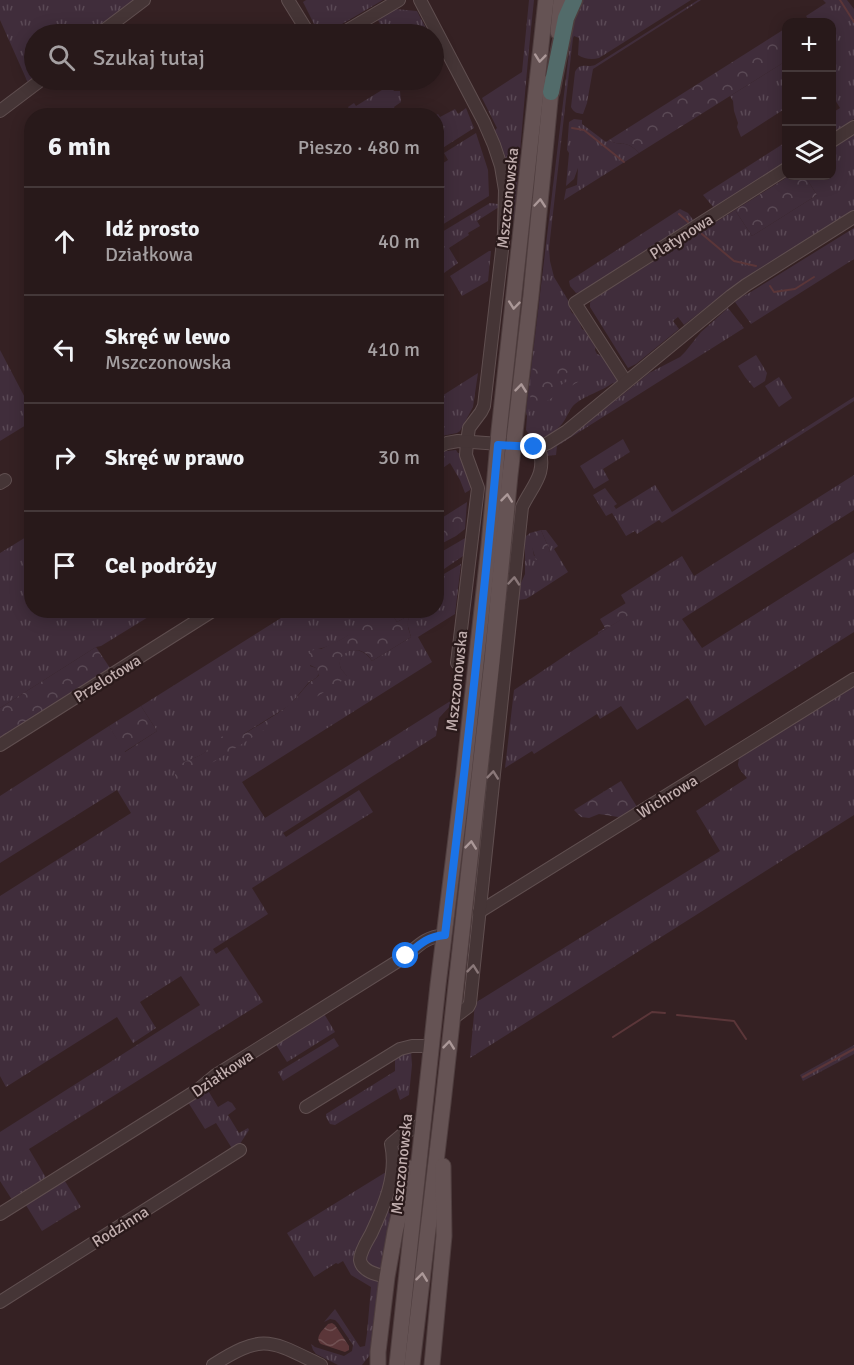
<!DOCTYPE html>
<html lang="pl">
<meta charset="utf-8">
<style>
body{margin:0;font-family:Signika,sans-serif;background:#342627;color:#f1f3f6}
.controls{position:absolute;right:18px;top:18px;display:grid;overflow:hidden;border-radius:12px;box-shadow:0 3px 15px #0003}
.controls button{width:54px;height:54px;display:grid;place-items:center;padding:0;border:0;border-bottom:2px solid #443839;background:#28191a;color:#f1f3f6;font:30px sans-serif}
.stop{position:absolute;width:18px;height:18px;margin:-14px;border:4px solid #1a73e8;border-radius:50%;background:#fff}
.stop.end{background:#1a73e8;border-color:#fff;box-shadow:0 2px 6px #0008}
.list{margin:0;padding:0;list-style:none}
h2{display:flex;justify-content:space-between;align-items:center;height:78px;margin:0;padding:0 24px;font-size:26px}
h2 small{font-size:20px;font-weight:400;color:#a5a0a2}
.list li{display:grid;grid-template-columns:39px 1fr auto;gap:18px;align-items:center;box-sizing:border-box;height:108px;padding:0 24px;border-top:2px solid #443839}
.list b{display:block;font-size:22px;white-space:nowrap}
.list p{margin:0;font-size:20px;white-space:nowrap;color:#a5a0a2}
.list em{font-size:20px;font-style:normal;color:#a5a0a2}
.icon{flex:none;width:33px;height:33px;fill:none;stroke:currentColor;stroke-width:2;stroke-linecap:round;stroke-linejoin:round}
.map{position:relative;flex:none;width:854px;height:1365px;overflow:hidden}
.search{position:absolute;background:#28191a;box-shadow:0 3px 15px #0003;left:24px;top:24px;width:420px;height:66px;display:flex;align-items:center;gap:15px;box-sizing:border-box;padding:0 21px;border-radius:33px;color:#a5a0a2;font-size:22px}
.panel{position:absolute;background:#28191a;box-shadow:0 3px 15px #0003;left:24px;top:108px;width:420px;height:510px;border-radius:24px}
.map>svg:first-child{display:block}
.grass{fill:url(#grass-tufts)}
.forest{fill:url(#forest-crowns)}
.water{fill:url(#water-waves)}
.lines{fill:none;stroke-linecap:round;stroke-linejoin:round}
.stream{stroke:#5b3639;stroke-width:2}
.minor-casing{stroke:#604f50;stroke-width:14}
.major-casing{stroke:#4f3e3f;stroke-width:17}
.highway-casing{stroke:#4d3c3d;stroke-width:19}
.minor{stroke:#453536;stroke-width:12}
.major{stroke:#655354;stroke-width:15}
.highway{stroke:#526b6a;stroke-width:16}
.oneway{stroke:#ab9898}
.oneway2{stroke:#8a7879}
.route{stroke:#1a73e8;stroke-width:8}
.labels{text-anchor:middle;stroke-width:4.5;stroke-linejoin:round;paint-order:stroke}
.street-label{font-size:16px;fill:#c2afaf;stroke:#2a1a1b}
</style>
<div class="map">
<svg width="854" height="1365" viewBox="0 0 854 1365">
<defs>
<pattern id="grass-tufts" width="24" height="20" patternUnits="userSpaceOnUse" patternTransform="scale(1.5)"><rect width="24" height="20" fill="#402d3b"/><path d="M3 7l-1-3M5 7V3M7 7l1-3M15 17l-1-3M17 17v-4M19 17l1-3" fill="none" stroke="#5a4955"/></pattern>
<pattern id="forest-crowns" width="20" height="18" patternUnits="userSpaceOnUse" patternTransform="scale(1.5)"><rect width="20" height="18" fill="#402d3b"/><path d="M2 6a3 3 0 1 1 6 0M12 15a3 3 0 1 1 6 0" fill="none" stroke="#5a4955"/></pattern>
<pattern id="water-waves" width="16" height="10" patternUnits="userSpaceOnUse" patternTransform="scale(1.5)"><rect width="16" height="10" fill="#5b3639"/><path d="M0 5q4-4 8 0t8 0" fill="none" stroke="#715153"/></pattern>
</defs>
<rect width="100%" height="100%" fill="#352123"/>
<g class="grass">
<path d="M0 0H133L89 34H34V78L28 83 0 20Z"/>
<path d="M306 0H383L325 34 318 32 303 2Z"/>
<path d="M529 0H534C526 73 521 146 514 220L511 217 510 187 505 156 494 131 497 128 482 98 522 72Z"/>
<path d="M580 0H691L599 58C592 60 584 59 578 55L579 38 574 36 573 38 549 248 550 261 554 277 571 305 570 309 572 313 577 316 582 329 586 331 596 346 595 350 597 354 602 356 616 375 617 381 615 384 613 383C602 391 586 395 575 404 569 409 567 418 562 424 553 435 535 445 526 430L527 416 526 411 571 36 574 20 573 17Z"/>
<path d="M698 0H701L593 69 587 103 583 114C577 113 574 113 571 107L575 72C580 62 587 68 595 65Z"/>
<path d="M823 0H847L854 9V119L832 133V113L840 108 832 95V22H810L806 16 826 3Z"/>
<path d="M395 9 417 11 429 34H385L378 20Z"/>
<path d="M786 61V108L741 137 737 127 738 123 734 111 733 101 730 96Z"/>
<path d="M390 85 394 91H400L401 102 394 107 395 109 386 115H342L350 111 348 107 354 103 356 106Z"/>
<path d="M466 108 474 128 441 149 437 142 436 115 438 114 440 117 455 109 458 114Z"/>
<path d="M574 119 582 120V124L606 142 609 140C622 148 625 138 639 153L564 200 566 189 577 185 578 168 574 179 566 186 569 153 567 150 569 122Z"/>
<path d="M476 133 488 170 489 196 437 228V167L448 160 444 153Z"/>
<path d="M854 135V210L722 295 684 325 678 317 673 321 679 329 636 364 628 368 590 307V303L592 300 735 210 752 236 817 195 805 176H832V148Z"/>
<path d="M786 142V162L714 208 703 195Z"/>
<path d="M490 203 498 204 499 207 477 221 480 226 468 233 469 235 449 248 458 263 437 278V235Z"/>
<path d="M680 209 688 213 694 221 584 291 576 293 570 286 569 281Z"/>
<path d="M854 228V259L751 324 735 302 741 297 749 293Z"/>
<path d="M489 251H491L488 281 462 296 450 276Z"/>
<path d="M728 308 744 328 557 446 556 455 546 456 547 452 556 446 614 398 616 400 649 373 680 357 685 352 701 332Z"/>
<path d="M0 350 32 411 31 422 0 441Z"/>
<path d="M756 355 767 373 765 381 754 388 745 377 738 366Z"/>
<path d="M478 373 473 407 460 431 457 433 442 436V437L437 440V399Z"/>
<path d="M779 377 792 398 779 407 765 386Z"/>
<path d="M854 397V401L662 523 659 520 637 534 635 531 626 536 612 513 606 516 593 495 605 488 617 504 614 506 616 509 655 485 672 512Z"/>
<path d="M623 439 630 452 603 469 609 480 594 489 580 466Z"/>
<path d="M443 450 447 451 456 450 458 453H460L471 486 470 490 465 493 460 480 450 463 437 472V455Z"/>
<path d="M854 475V510L682 619 702 648 854 552V632L705 726 688 698 637 730 621 706 600 719 597 714 534 754 532 751 505 768 514 690 581 645 631 613 621 595 682 556 694 576Z"/>
<path d="M541 530H546L558 546 554 549 568 572 531 596 526 599 518 600 521 583 525 574V537L530 533 534 556 550 551Z"/>
<path d="M31 534 32 610 158 611 101 646 96 647 0 708V553Z"/>
<path d="M467 537 466 554 444 569 437 559 436 555Z"/>
<path d="M461 564 455 614 418 637 432 662 242 782 265 818 452 700V704L439 718 436 736 283 833 286 837 359 790 373 812 252 888 268 914 213 949 216 954 227 947 263 1002 29 1149 48 1181 14 1203 0 1181V1132L200 1005 181 976 140 1002 156 1028 133 1043 117 1017 6 1087 0 1076V896L131 813 117 790 0 863V796L109 726 125 752 157 731 141 706 292 611H385C370 621 334 648 317 649L310 666 316 668 319 674 316 678 309 682 290 705 242 735C226 730 216 744 204 753 199 757 192 758 187 762 182 766 178 772 174 776L347 676C346 675 342 670 341 669 334 653 358 640 372 661L411 637 407 623 409 618 408 616 397 622 390 611 436 610 437 578Z"/>
<path d="M854 682V815L470 1058 475 1003 720 851 696 811 747 778C744 774 739 770 738 765 738 761 740 759 738 754Z"/>
<path d="M323 1012 335 1032 287 1062 275 1043Z"/>
<path d="M334 1038 339 1046 283 1081 278 1072Z"/>
<path d="M854 1045V1054L803 1081 800 1075Z"/>
<path d="M411 1051 412 1065 409 1095 400 1100 396 1088 335 1125 330 1124 326 1117V1114L395 1071V1056Z"/>
<path d="M206 1087 218 1107 228 1101 232 1103 236 1109 228 1115 239 1133 248 1128 249 1130 238 1147 233 1150 216 1123 205 1129 186 1099Z"/>
<path d="M406 1138H410L411 1141 382 1267 378 1270H373L365 1259 396 1150 402 1139Z"/>
<path d="M386 1172 384 1187 360 1249 380 1282 373 1344 370 1355 362 1365H338L316 1354 313 1350 311 1344 315 1347 344 1356 352 1351 353 1345 338 1323 335 1320 330 1319 324 1322 335 1309 360 1347 365 1346 367 1333 371 1287 351 1275 343 1261 338 1264 336 1263 314 1277 287 1233Z"/>
<path d="M63 1178 81 1207 42 1231 24 1202Z"/>
</g>
<g class="forest">
<path d="M786 28V61L639 153C625 138 622 148 609 140Z"/>
<path d="M789 176H805L817 195 752 236 735 210Z"/>
<path d="M541 361 554 363 562 362 570 366V371L565 374 563 371 555 376 561 385 574 377 581 380 529 412 533 365Z"/>
<path d="M467 502 465 529 456 536 437 546V521Z"/>
<path d="M541 530 550 551 536 560 530 541V533Z"/>
<path d="M626 603 632 613 598 634V632L605 628 600 619Z"/>
<path d="M385 611H390L397 622 408 616 409 618C406 625 409 630 411 637L372 661C360 640 334 653 341 669 342 670 347 676 348 677L177 785C168 760 191 763 205 752 212 746 218 738 226 734 232 731 238 735 244 734 248 732 287 708 290 704 297 698 302 690 309 683 312 680 316 679 319 675L316 668 306 663V659L310 652 317 648 321 649 342 639Z"/>
<path d="M96 647 112 671 0 740V708Z"/>
<path d="M141 706 157 731 124 752 109 726Z"/>
<path d="M621 781 639 810 622 821 618 817 599 814 589 818 581 817 574 810Z"/>
</g>
<path class="water" d="M332 1323 335 1325 349 1346V1350L345 1352 321 1344C314 1337 323 1330 328 1324Z"/>
<g class="lines">
<g class="stream">
<path d="M840 0 854 22"/>
<path d="M572 128 584 130 624 162"/>
<path d="M679 214 688 222"/>
<path d="M702 234 734 261 756 266"/>
<path d="M770 286 774 292 795 289 814 277"/>
<path d="M677 1015 734 1021 746 1039"/>
<path d="M613 1037 652 1012 665 1013"/>
<path d="M803 1077 854 1049"/>
</g>
<defs>
<g id="minor">
<path d="M288 0 309 34"/>
<path d="M420 0 484 122 494 145 501 166 505 190 504 233 484 406 481 412 469 428 467 442 466 455 478 488 457 663"/>
<path d="M99 34 144 0"/>
<path d="M341 34 399 0"/>
<path d="M0 111 41 80"/>
<path d="M832 141 854 127"/>
<path d="M626 382 575 303 786 169"/>
<path d="M436 448 447 443 458 441 539 447 548 443 567 431 731 296 746 285 854 217"/>
<path d="M0 483 5 480"/>
<path d="M0 745 214 610"/>
<path d="M479 912 854 679"/>
<path d="M452 1019 468 1007 470 1003 522 507C533 484 547 475 539 447"/>
<path d="M306 1107 400 1049 412 1046H432"/>
<path d="M0 1214 199 1089 216 1075 406 956C420 944 426 937 445 935"/>
<path d="M387 1277C378 1275 362 1272 360 1260 360 1252 367 1241 371 1234 384 1206 398 1175 391 1144L404 1133 420 1125"/>
<path d="M0 1302 240 1150"/>
<path d="M213 1365C264 1333 269 1340 321 1365"/>
</g>
<g id="major">
<path d="M558 32 561 0"/>
<path d="M378 1365V1352L387 1277 395 1232 410 1168"/>
<path d="M397 1365 438 985 464 773 489 545 499 431 546 0"/>
<path d="M412 1365 443 1103 492 661 510 475 531 295 552 80"/>
<path d="M432 1365 444 1236 443 1166"/>
</g>
<path id="highway" d="M551 92 566 18 574 0"/>
</defs>
<use href="#minor" class="minor-casing"/>
<use href="#major" class="major-casing"/>
<use href="#highway" class="highway-casing"/>
<use href="#minor" class="minor"/>
<use href="#major" class="major"/>
<use href="#highway" class="highway"/>
</g>
<defs><path id="oneway-chevron" d="M-2-3.5L2.5 0L-2 3.5" fill="none" stroke-width="1.6" stroke-linecap="round" stroke-linejoin="round" transform="scale(1.5)"/></defs>
<g class="oneway">
<use href="#oneway-chevron" transform="translate(540 58) rotate(96)"/>
<use href="#oneway-chevron" transform="translate(540 203) rotate(-85)"/>
<use href="#oneway-chevron" transform="translate(514 305) rotate(96)"/>
<use href="#oneway-chevron" transform="translate(521 388) rotate(-84)"/>
<use href="#oneway-chevron" transform="translate(507 498) rotate(-84)"/>
<use href="#oneway-chevron" transform="translate(471 845) rotate(-84)"/>
<use href="#oneway-chevron" transform="translate(449 1045) rotate(-84)"/>
<use href="#oneway-chevron" transform="translate(422 1277) rotate(-83)"/>
</g>
<g class="oneway2">
<use href="#oneway-chevron" transform="translate(514 581) rotate(-85)"/>
<use href="#oneway-chevron" transform="translate(493 775) rotate(-84)"/>
<use href="#oneway-chevron" transform="translate(473 969) rotate(-84)"/>
</g>
<g class="lines">
<path class="route" d="M406 956C420 944 426 937 445 935 465 772 483 609 498 445L534 447"/>
</g>
<g class="labels">
<g class="street-label">
<text transform="translate(507 198) rotate(-84)" y="6">Mszczonowska</text>
<text transform="translate(681 236) rotate(-32)" y="6">Platynowa</text>
<text transform="translate(107 678) rotate(-32)" y="6">Przelotowa</text>
<text transform="translate(456 681) rotate(-84)" y="6">Mszczonowska</text>
<text transform="translate(667 796) rotate(-32)" y="6">Wichrowa</text>
<text transform="translate(222 1073) rotate(-34)" y="6">Działkowa</text>
<text transform="translate(401 1164) rotate(-84)" y="6">Mszczonowska</text>
<text transform="translate(120 1226) rotate(-32)" y="6">Rodzinna</text>
</g>
</g>
</svg>
<div class="controls">
<button>+</button>
<button>−</button>
<button><svg class="icon" aria-label="layers" viewBox="0 0 24 24"><path d="M12 4l9 5-9 5-9-5zM3 14l9 5 9-5"/></svg></button>
</div>
<div class="stop" style="left:406px;top:956px"></div>
<div class="stop end" style="left:534px;top:447px"></div>
<div class="search"><svg class="icon" aria-label="search" viewBox="0 0 24 24"><circle cx="10" cy="10" r="6"/><path d="M15 15l6 6"/></svg>Szukaj tutaj</div>
<section class="panel">
<h2>6 min<small>Pieszo · 480 m</small></h2>
<ul class="list">
<li><svg class="icon" aria-label="ahead" viewBox="0 0 24 24"><path d="M12 20V5M6 11l6-6 6 6"/></svg><div><b>Idź prosto</b><p>Działkowa</p></div><em>40 m</em></li>
<li><svg class="icon" aria-label="left" viewBox="0 0 24 24"><path d="M17 20v-9H6M10 6l-5 5 5 5"/></svg><div><b>Skręć w lewo</b><p>Mszczonowska</p></div><em>410 m</em></li>
<li><svg class="icon" aria-label="right" viewBox="0 0 24 24"><path d="M7 20v-9h11M14 6l5 5-5 5"/></svg><div><b>Skręć w prawo</b></div><em>30 m</em></li>
<li><svg class="icon" aria-label="arrive" viewBox="0 0 24 24"><path d="M6 21V4h12l-3 4 3 4H6"/></svg><div><b>Cel podróży</b></div></li>
</ul>
</section>
</div>
